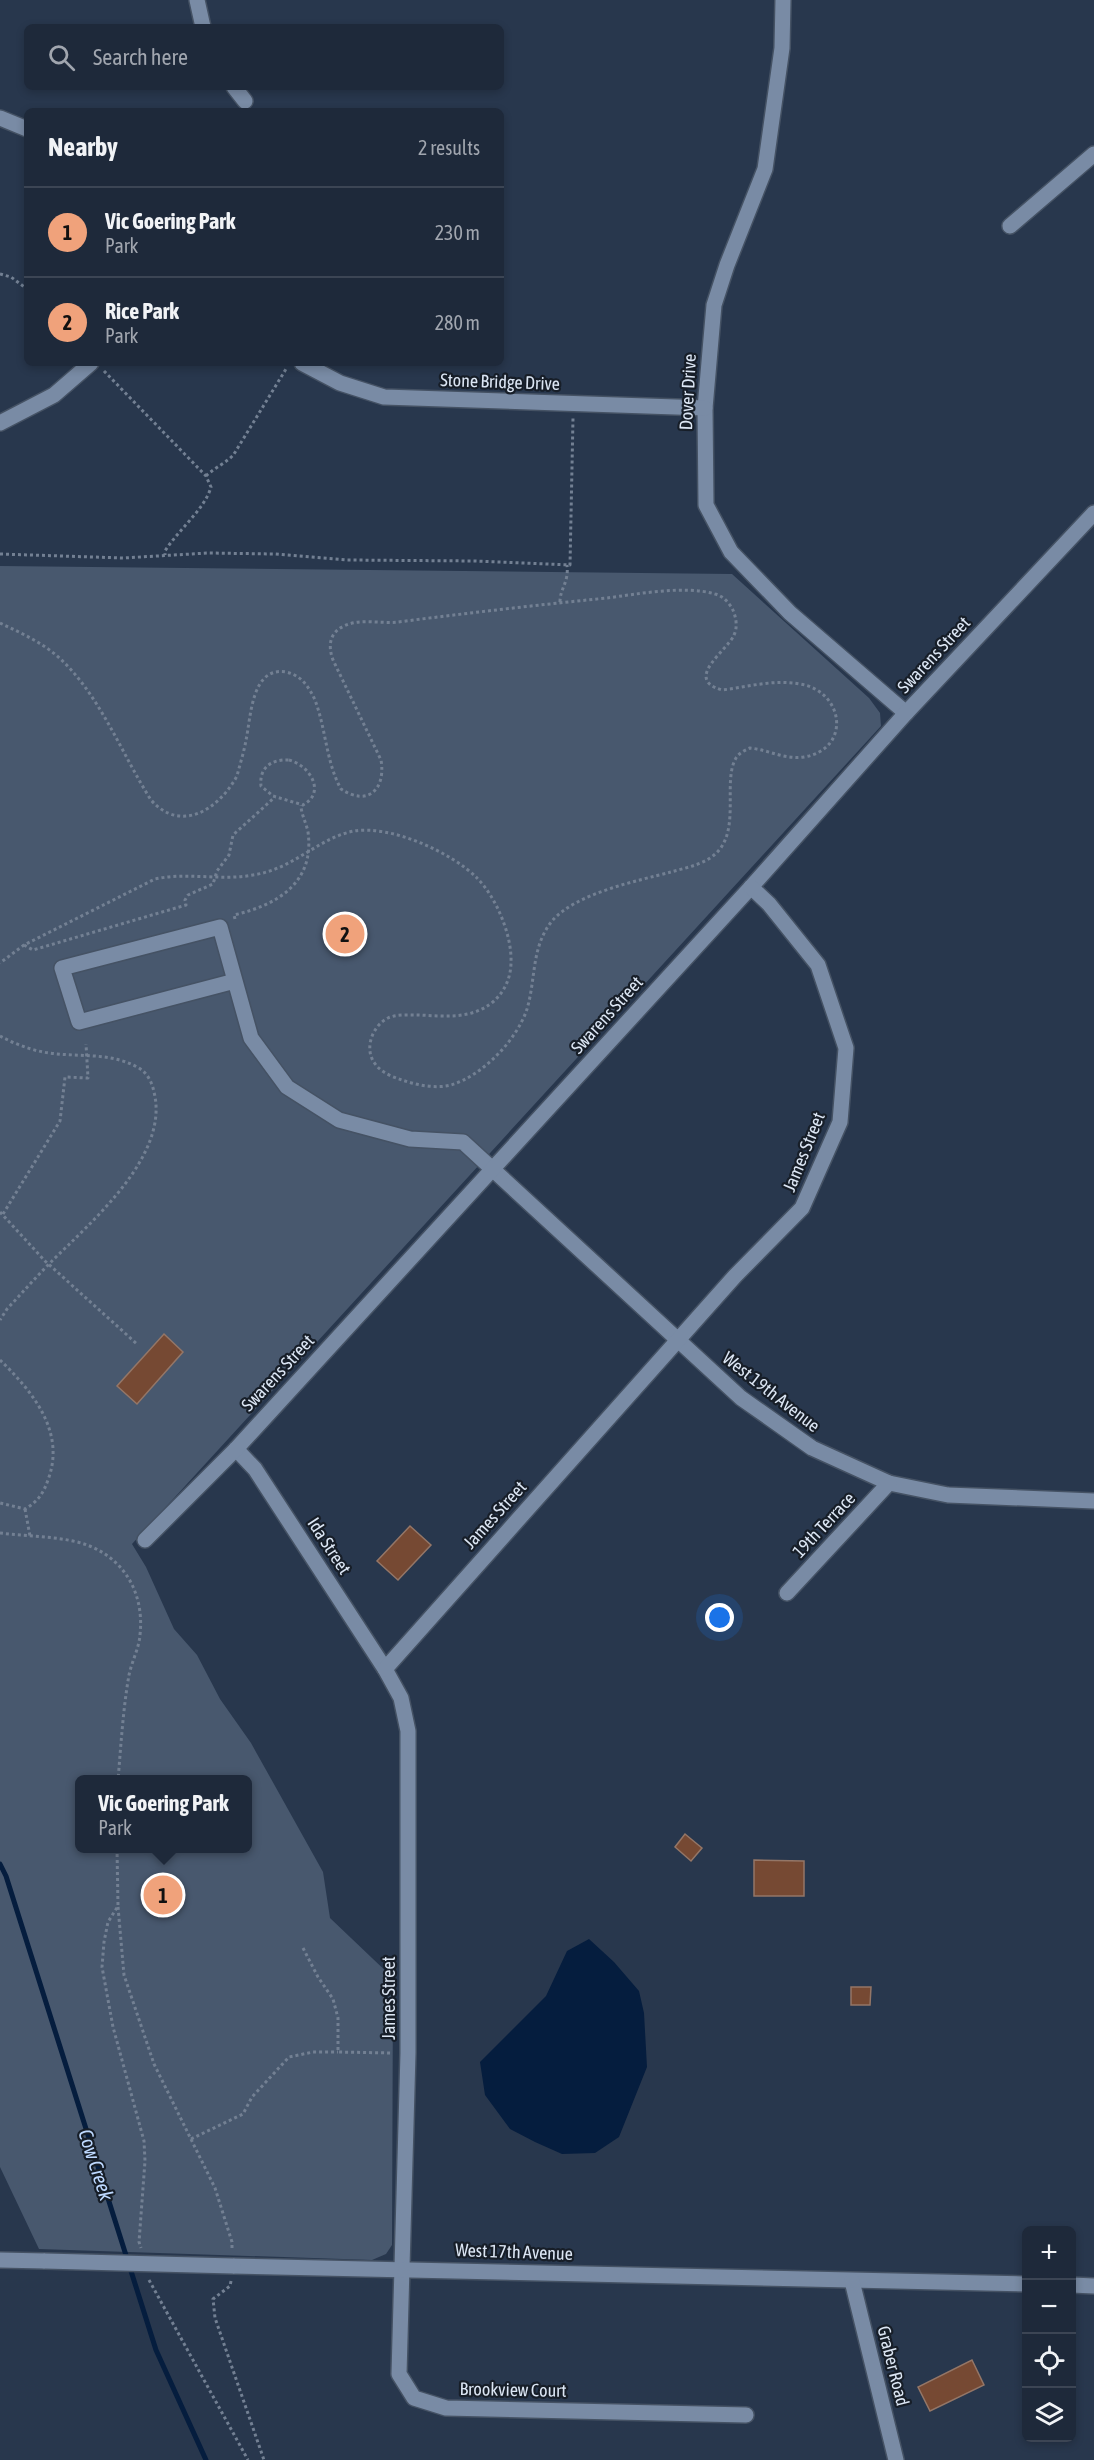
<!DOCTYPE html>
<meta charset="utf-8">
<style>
body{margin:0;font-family:"Asap Condensed",sans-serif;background:#263142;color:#f1f3f6}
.controls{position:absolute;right:18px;bottom:18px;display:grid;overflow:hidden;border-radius:9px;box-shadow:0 3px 9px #0003}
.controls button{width:54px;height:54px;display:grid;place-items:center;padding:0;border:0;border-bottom:2px solid #3c4554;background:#1e293a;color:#f1f3f6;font:30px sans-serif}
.you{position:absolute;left:720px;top:1618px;width:21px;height:21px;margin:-15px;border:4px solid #fff;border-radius:50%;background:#1a73e8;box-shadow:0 0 0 9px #1a73e833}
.badge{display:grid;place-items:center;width:39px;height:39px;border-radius:50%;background:#f0a27b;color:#111;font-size:20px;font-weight:700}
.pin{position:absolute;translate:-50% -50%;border:3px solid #fff;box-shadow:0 2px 6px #0006}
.popup{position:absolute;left:75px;top:1775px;width:177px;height:78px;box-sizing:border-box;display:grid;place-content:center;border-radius:9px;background:#1e293a;filter:drop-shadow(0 2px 4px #0005);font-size:20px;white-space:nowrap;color:#a1a6af}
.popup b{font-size:22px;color:#f1f3f6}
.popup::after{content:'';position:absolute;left:50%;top:100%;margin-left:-12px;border:12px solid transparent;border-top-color:#1e293a}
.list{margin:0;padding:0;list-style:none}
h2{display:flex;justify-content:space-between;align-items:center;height:78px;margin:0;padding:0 24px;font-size:26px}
h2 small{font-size:20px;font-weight:400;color:#a1a6af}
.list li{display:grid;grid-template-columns:39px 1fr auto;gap:18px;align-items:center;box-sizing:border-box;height:90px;padding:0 24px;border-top:2px solid #3c4554}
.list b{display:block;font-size:22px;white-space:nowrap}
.list p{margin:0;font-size:20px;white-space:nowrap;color:#a1a6af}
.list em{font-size:20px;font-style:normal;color:#a1a6af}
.icon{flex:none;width:33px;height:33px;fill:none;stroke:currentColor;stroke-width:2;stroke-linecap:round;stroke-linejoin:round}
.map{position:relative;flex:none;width:1094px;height:2460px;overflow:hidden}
.search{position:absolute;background:#1e293a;box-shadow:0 3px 9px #0003;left:24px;top:24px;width:480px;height:66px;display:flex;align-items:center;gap:15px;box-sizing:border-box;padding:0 21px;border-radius:9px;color:#a1a6af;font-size:22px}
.panel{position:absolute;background:#1e293a;box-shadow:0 3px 9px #0003;left:24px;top:108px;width:480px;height:258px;border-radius:9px}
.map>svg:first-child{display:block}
.green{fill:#48586e;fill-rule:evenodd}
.water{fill:#051d3e}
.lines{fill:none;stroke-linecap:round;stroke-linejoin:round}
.stream{stroke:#051d3e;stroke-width:5}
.building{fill:#764933;stroke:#947667;stroke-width:1.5}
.minor-casing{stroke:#455264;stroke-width:18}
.path{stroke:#738093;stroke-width:3;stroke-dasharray:3 3;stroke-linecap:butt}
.minor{stroke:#798ba5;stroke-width:15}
.minor-bridge-casing{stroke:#455264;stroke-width:18;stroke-linecap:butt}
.minor-bridge{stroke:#798ba5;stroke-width:15}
.labels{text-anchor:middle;stroke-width:4.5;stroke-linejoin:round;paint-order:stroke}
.street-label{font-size:18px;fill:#dce6f4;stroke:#171e28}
.water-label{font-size:20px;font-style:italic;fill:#bed9ff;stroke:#171e28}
</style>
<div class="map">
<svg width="1094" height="2460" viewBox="0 0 1094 2460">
<rect width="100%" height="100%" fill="#28374d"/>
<path class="green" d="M0 566 732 574 869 698 880 713 881 726 132 1544 146 1567 174 1629 197 1655 220 1699 251 1743 323 1872 330 1918 393 1978 392 2245 386 2254 372 2260 39 2249 0 2167ZM79 1780H247V1848H79Z"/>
<path class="water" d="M589 1939 614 1962 639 1991 644 2013 647 2067 619 2137 595 2153 562 2154 535 2142 510 2129 485 2095 480 2062 546 1996 567 1951Z"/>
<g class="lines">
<path class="stream" d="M0 1864 6 1876 156 2350 206 2460"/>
</g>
<g class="building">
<path d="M164 1334 183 1352 137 1404 117 1386Z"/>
<path d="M410 1526 431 1545 398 1580 377 1561Z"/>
<path d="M685 1834 702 1848 691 1861 675 1847Z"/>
<path d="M754 1860 804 1861V1896H754Z"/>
<path d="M851 1987H871L870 2005H851Z"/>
<path d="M972 2360 984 2385 930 2411 918 2387Z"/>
</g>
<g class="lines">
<defs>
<g id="minor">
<path d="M197 0 203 27"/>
<path d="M783 0 782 48 765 169 727 265 714 305 705 408 706 505 731 552 790 613 906 713"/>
<path d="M234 87 245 101"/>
<path d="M0 118 27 129"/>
<path d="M1010 226 1094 154"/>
<path d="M302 363 340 383 384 397 705 408"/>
<path d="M0 423 54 395 91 363"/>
<path d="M235 981 79 1022 62 968 220 927 251 1038 287 1087 339 1120 410 1139 463 1142 741 1398 812 1448 889 1483 948 1495 1094 1501"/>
<path d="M236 1449 255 1469 385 1669 401 1698 408 1731V2053L399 2374 414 2398 446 2408 746 2415"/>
<path d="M145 1540 236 1449 751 887 906 713 1094 513"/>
<path d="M787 1593 889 1483"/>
<path d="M385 1669 735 1276 802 1208 840 1122 846 1048 818 965 769 904 751 887"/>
<path d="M0 2260 45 2261"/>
<path d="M233 2266 1026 2284"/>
<path d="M852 2281 896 2460"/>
<path d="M1072 2285 1094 2286"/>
</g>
</defs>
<use href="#minor" class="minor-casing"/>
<g class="path">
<path d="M0 274 11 277 27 289"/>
<path d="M104 371 206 476 211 487C205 509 178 530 165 551V555"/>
<path d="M206 476C215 467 228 462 234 454L286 369"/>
<path d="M0 554 123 558 208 553 275 554 347 560 476 561 570 565 573 418"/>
<path d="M560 602C560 588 569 583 567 565"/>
<path d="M0 623C19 632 39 641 56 655 99 692 121 753 151 800 181 834 219 809 237 776 240 764 244 752 246 740 251 718 251 666 286 672 301 675 309 687 315 700 326 729 326 762 341 789 368 807 386 789 381 760L333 660C328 646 329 633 344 626 360 618 381 624 398 622 468 613 537 605 607 598 638 594 685 585 715 594 723 596 728 602 732 608 736 616 738 627 734 635 727 651 683 679 722 690 748 687 774 679 800 684 844 691 852 749 804 757 785 760 769 750 750 748 745 750 739 753 736 758 723 780 739 824 720 849 708 864 688 867 671 872 637 881 576 893 552 921 531 947 536 979 527 1009 517 1040 482 1076 451 1085 435 1089 417 1085 402 1080 393 1077 382 1073 376 1065 363 1050 372 1026 388 1018 397 1014 408 1015 418 1015 445 1016 472 1020 494 1001 505 991 511 977 511 962 512 935 496 897 477 878 451 852 391 825 354 831 318 838 294 869 253 875 220 881 187 872 155 879L24 945 0 963"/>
<path d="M289 760C309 765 327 792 303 805L273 796 261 786C259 768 271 759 289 760Z"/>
<path d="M235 919 234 915C277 905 315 883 308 832 306 822 301 814 301 805"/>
<path d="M24 945 33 950 186 905 185 900 188 895 213 884 217 871 229 855 233 835 275 797"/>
<path d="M0 1036C13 1043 28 1049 43 1052 74 1058 108 1051 137 1067 147 1072 152 1082 154 1092 170 1156 91 1222 51 1262 36 1277 22 1293 7 1309L0 1320"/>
<path d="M0 1212 45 1261 137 1344"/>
<path d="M3 1214 60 1121 65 1077 88 1078 86 1044"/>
<path d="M0 1360C31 1390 65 1430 49 1477 44 1492 39 1501 25 1509L0 1503"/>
<path d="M25 1509 30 1536"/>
<path d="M0 1533C24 1536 49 1536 73 1541 120 1551 145 1589 140 1635 139 1648 132 1661 129 1675 123 1709 121 1745 118 1780"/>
<path d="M117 1848 118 1906 108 1922 104 1942 102 1967 113 2027 144 2141 145 2161 139 2242 141 2248"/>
<path d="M118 1907 124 1975 154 2064 215 2188 232 2242V2251"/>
<path d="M303 1948 318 1977 333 1999 338 2018V2052L391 2053"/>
<path d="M191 2139 243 2114 252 2097 289 2057 313 2052H338"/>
<path d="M149 2280 248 2460"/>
<path d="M231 2281 230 2286 213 2299 215 2318 264 2460"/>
</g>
<use href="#minor" class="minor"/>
<defs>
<path id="minor-bridge" d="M45 2261 233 2266"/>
</defs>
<use href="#minor-bridge" class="minor-bridge-casing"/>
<use href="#minor-bridge" class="minor-bridge"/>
</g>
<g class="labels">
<g class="street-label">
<text transform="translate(500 382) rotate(2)" y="6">Stone Bridge Drive</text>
<text transform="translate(688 392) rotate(-87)" y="6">Dover Drive</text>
<text transform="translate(934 655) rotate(-47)" y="6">Swarens Street</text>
<text transform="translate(607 1015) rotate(-48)" y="6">Swarens Street</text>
<text transform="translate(804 1152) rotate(-68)" y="6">James Street</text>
<text transform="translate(278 1373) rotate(-47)" y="6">Swarens Street</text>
<text transform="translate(771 1392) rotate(38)" y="6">West 19th Avenue</text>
<text transform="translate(495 1515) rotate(-48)" y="6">James Street</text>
<text transform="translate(824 1525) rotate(-47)" y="6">19th Terrace</text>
<text transform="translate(329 1546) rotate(57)" y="6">Ida Street</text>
<text transform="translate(389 1998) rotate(-90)" y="6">James Street</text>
<text transform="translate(514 2252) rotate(2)" y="6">West 17th Avenue</text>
<text transform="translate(893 2366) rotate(76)" y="6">Graber Road</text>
<text transform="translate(513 2390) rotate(1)" y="6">Brookview Court</text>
</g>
<g class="water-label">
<text transform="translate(96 2165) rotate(72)" y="7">Cow Creek</text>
</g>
</g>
</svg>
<div class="controls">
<button>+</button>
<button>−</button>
<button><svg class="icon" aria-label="locate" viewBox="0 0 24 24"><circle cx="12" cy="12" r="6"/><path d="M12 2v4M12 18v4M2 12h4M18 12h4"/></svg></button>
<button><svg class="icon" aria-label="layers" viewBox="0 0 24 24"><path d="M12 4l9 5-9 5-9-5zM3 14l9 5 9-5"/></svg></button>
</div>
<div class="you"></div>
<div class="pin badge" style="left:163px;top:1895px">1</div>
<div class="popup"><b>Vic Goering Park</b>Park</div>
<div class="pin badge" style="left:345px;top:934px">2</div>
<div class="search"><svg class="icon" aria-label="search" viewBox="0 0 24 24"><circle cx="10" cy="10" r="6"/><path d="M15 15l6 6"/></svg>Search here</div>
<section class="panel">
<h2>Nearby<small>2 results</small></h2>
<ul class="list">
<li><span class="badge">1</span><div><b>Vic Goering Park</b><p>Park</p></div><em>230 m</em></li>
<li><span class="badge">2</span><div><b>Rice Park</b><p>Park</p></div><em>280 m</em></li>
</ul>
</section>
</div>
